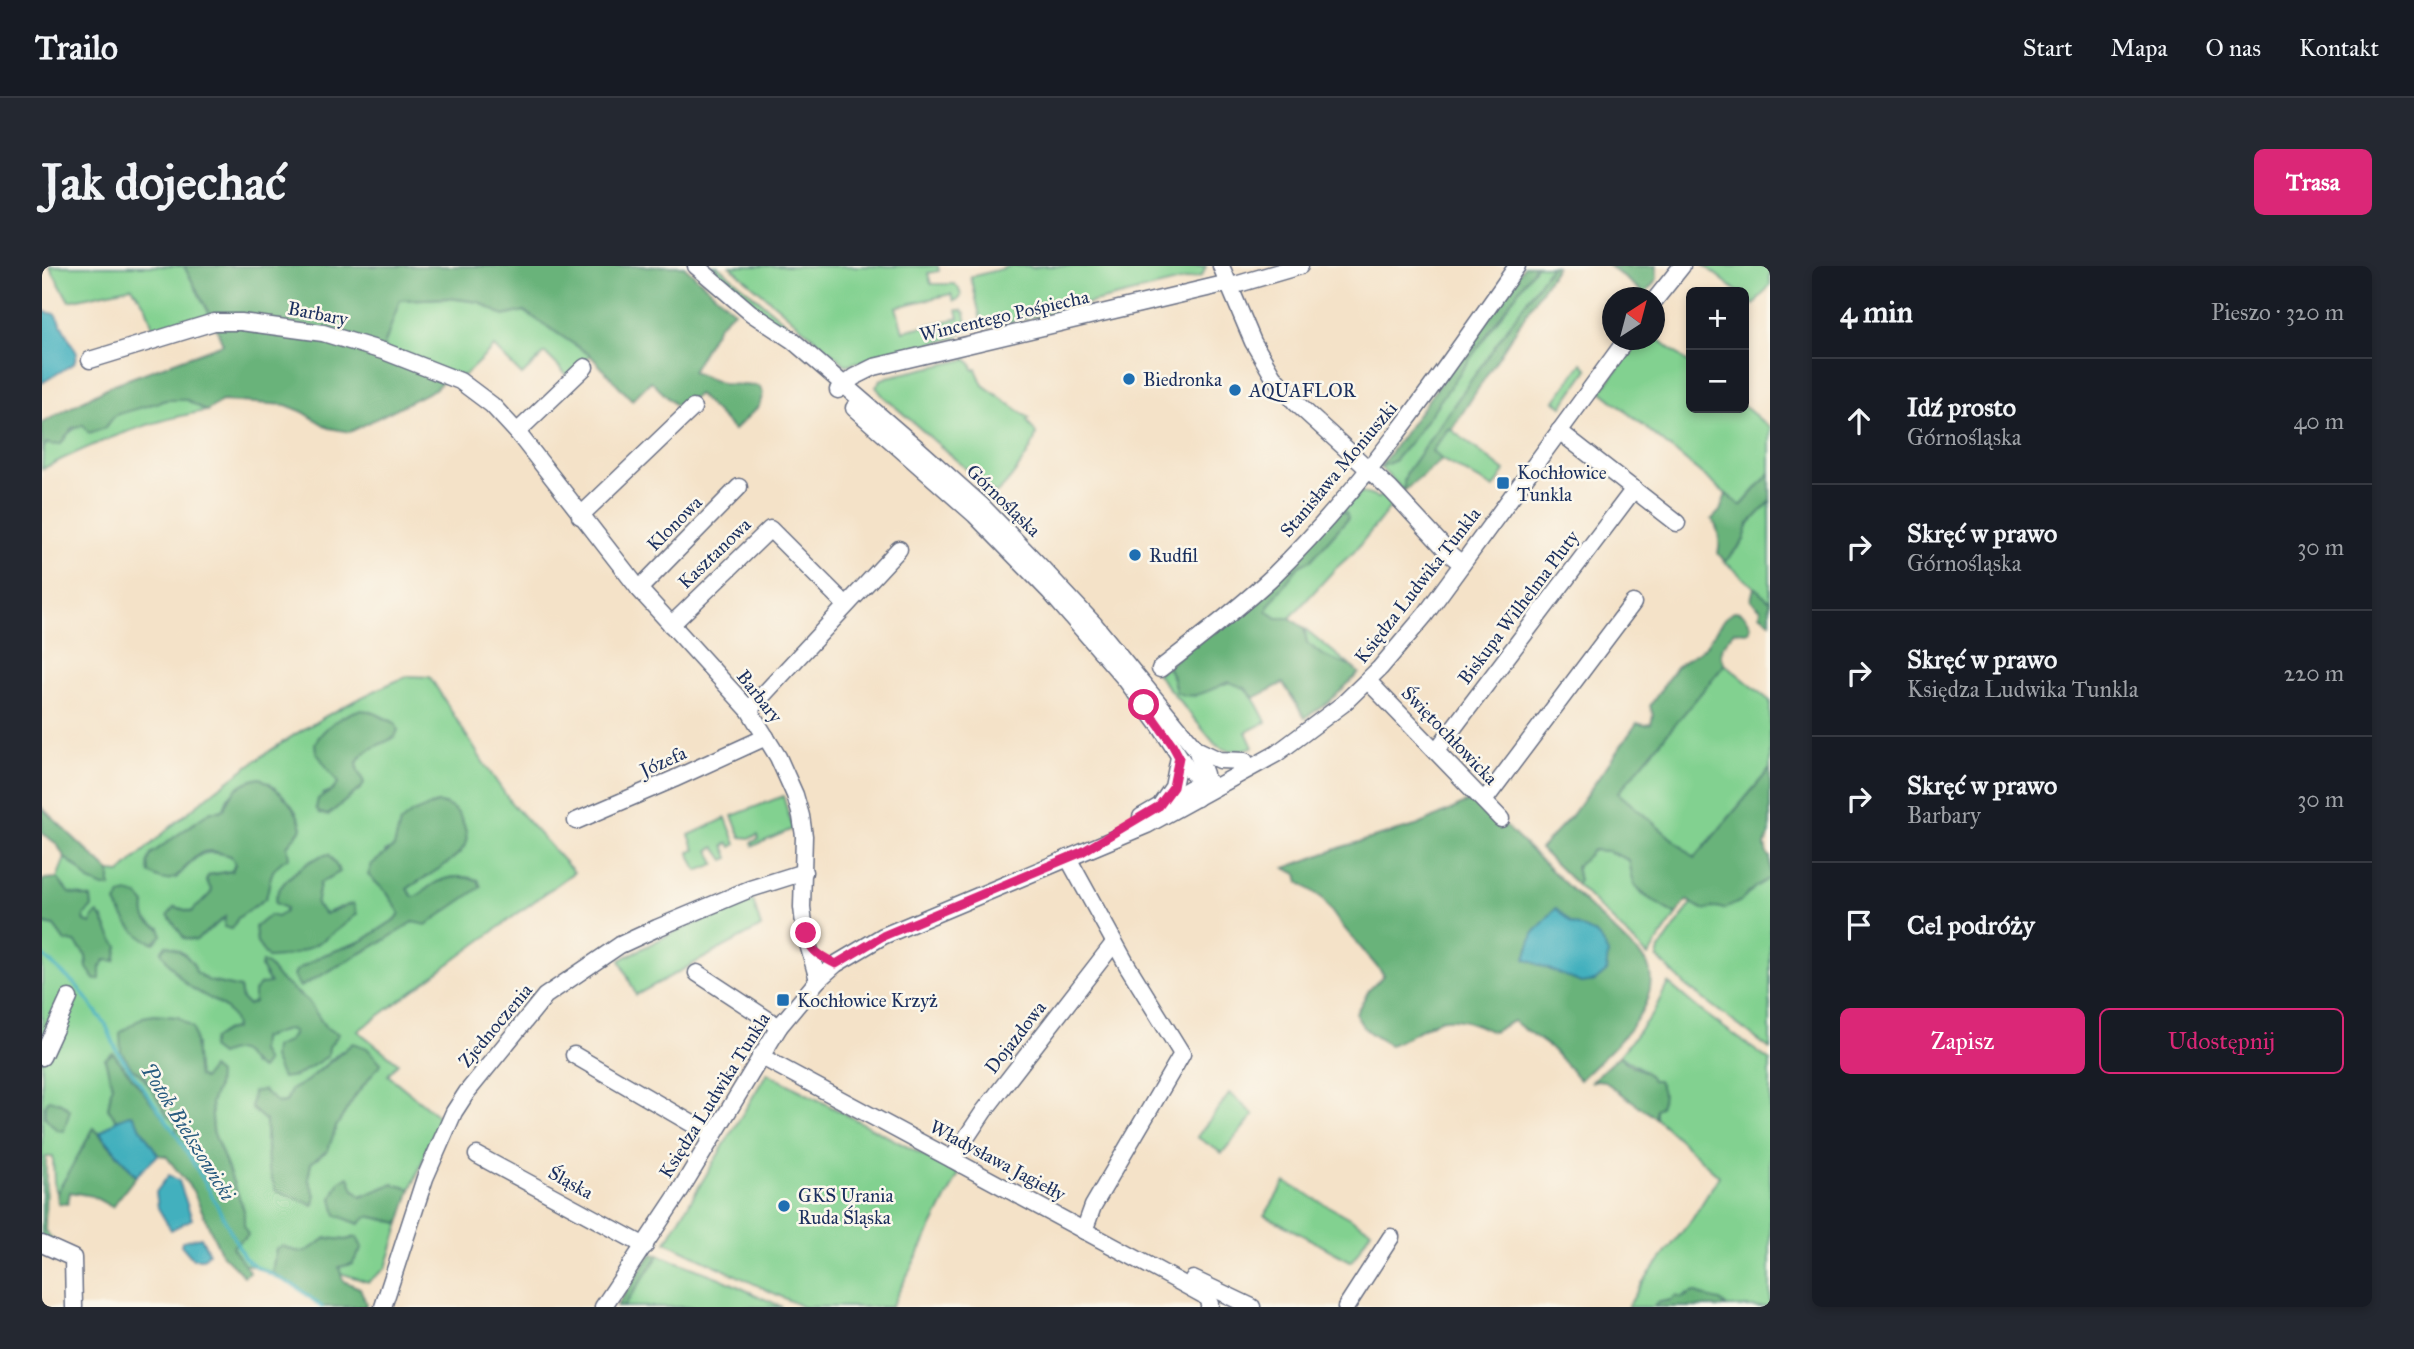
<!DOCTYPE html>
<html lang="pl">
<meta charset="utf-8">
<style>
body{margin:0;font-family:"IM FELL Great Primer",serif;background:#242831;color:#f1f3f6}
.controls{position:absolute;right:21px;top:21px;display:grid;overflow:hidden;border-radius:10px;box-shadow:0 4px 10px #0003}
.controls button{width:63px;height:63px;display:grid;place-items:center;padding:0;border:0;border-bottom:2px solid #363941;background:#171b24;color:#f1f3f6;font:35px sans-serif}
.compass{position:absolute;left:1560px;top:21px;width:63px;height:63px;border-radius:50%;background:#171b24;box-shadow:0 4px 10px #0003;rotate:36deg}
.stop{position:absolute;width:21px;height:21px;margin:-16px;border:5px solid #db2777;border-radius:50%;background:#fff}
.stop.end{background:#db2777;border-color:#fff;box-shadow:0 2px 7px #0008}
.list{margin:0;padding:0;list-style:none}
h2{display:flex;justify-content:space-between;align-items:center;height:91px;margin:0;padding:0 28px;font-size:30px}
h2 small{font-size:23px;font-weight:400;color:#9ea1a6}
.list li{display:grid;grid-template-columns:46px 1fr auto;gap:21px;align-items:center;box-sizing:border-box;height:126px;padding:0 28px;border-top:2px solid #363941}
.list b{display:block;font-size:26px;white-space:nowrap}
.list p{margin:0;font-size:23px;white-space:nowrap;color:#9ea1a6}
.list em{font-size:23px;font-style:normal;color:#9ea1a6}
.actions{display:flex;gap:14px;padding:21px 28px}
.actions a{flex:1;padding:16px 0;border:2px solid #db2777;border-radius:10px;text-align:center;font-size:24px;color:#db2777}
.actions .main{background:#db2777;color:#fff}
.icon{flex:none;width:38px;height:38px;fill:none;stroke:currentColor;stroke-width:2;stroke-linecap:round;stroke-linejoin:round}
.map{position:relative;flex:none;width:1728px;height:1041px;overflow:hidden;border-radius:10px}
header{display:flex;align-items:center;gap:42px;box-sizing:border-box;height:98px;padding:0 35px;background:#171b24;border-bottom:2px solid #363941}
header strong{font-size:33px}
nav{display:flex;gap:38px;margin-inline-start:auto;font-size:24px}
.intro{display:flex;align-items:center;justify-content:space-between;box-sizing:border-box;height:168px;padding:0 42px}
h1{margin:0;font-size:49px}
.button{padding:18px 32px;border-radius:10px;background:#db2777;color:#fff;font-size:24px;font-weight:700}
main{display:flex;gap:42px;padding:0 42px}
aside{flex:1;background:#171b24;border-radius:10px;box-shadow:0 4px 10px #0003}
.map>svg:first-child{display:block}
.green{fill:#82d190;stroke:#4e8077;stroke-width:2;fill-rule:evenodd}
.forest{fill:#69b37a;stroke:#42716c;stroke-width:2}
.water{fill:#42b0be;stroke:#2e708e;stroke-width:2}
.lines{fill:none;stroke-linecap:round;stroke-linejoin:round}
.stream{stroke:#42b0be;stroke-width:3.5}
.minor-casing{stroke:#676e83;stroke-width:19}
.minor{stroke:#fff;stroke-width:16}
.route{stroke:#db2777;stroke-width:9}
.poi-dot{fill:#1f6fb2;stroke:#fbf7ec;stroke-width:2.5}
.labels{text-anchor:middle;stroke-width:5;stroke-linejoin:round;paint-order:stroke}
.street-label{font-size:19px;fill:#1b2f5e;stroke:#fbf7ec}
.poi-label{font-size:19px;fill:#1b2f5e;stroke:#fbf7ec;text-anchor:start}
.water-label{font-size:21px;font-style:italic;fill:#295c80;stroke:#fbf7ec}
</style>
<header>
<strong>Trailo</strong>
<nav><a>Start</a><a>Mapa</a><a>O nas</a><a>Kontakt</a></nav>
</header>
<div class="intro"><h1>Jak dojechać</h1><a class="button">Trasa</a></div>
<main>
<div class="map">
<svg width="1728" height="1041" viewBox="0 0 1728 1041">
<rect width="100%" height="100%" fill="#fbf7ec"/>
<filter id="ink" filterUnits="userSpaceOnUse"><feTurbulence type="fractalNoise" baseFrequency=".0143" numOctaves="2"/><feDisplacementMap in="SourceGraphic" scale="14" xChannelSelector="R" yChannelSelector="G"/><feConvolveMatrix kernelMatrix="1 2 1 2 8 2 1 2 1" color-interpolation-filters="sRGB"/></filter>
<filter id="wash" filterUnits="userSpaceOnUse"><feTurbulence type="fractalNoise" baseFrequency=".00686" numOctaves="4" result="noise"/><feDisplacementMap in="SourceGraphic" scale="28" xChannelSelector="R" yChannelSelector="G"/><feGaussianBlur stdDeviation="1.57" result="paint"/><feColorMatrix in="noise" values="0 0 0 0 0 0 0 0 0 0 0 0 0 0 0 0 0 1.4 0 .05"/><feComposite in="paint" operator="in"/></filter>
<g filter="url(#wash)">
<rect width="100%" height="100%" fill="#f4e2c8"/>
<g class="green">
<path d="M7 0H142L170 52 113 67 104 41 90 21 27 35Z"/>
<path d="M669 0H676L798 102C775 99 691 20 669 0Z"/>
<path d="M688 0H896L897 5 886 7 889 18H912L916 21 919 29 917 33 912 35 909 28 854 41 861 65 917 52 915 44H919L923 47 926 63 913 72 804 99Z"/>
<path d="M970 0H988L989 2 1000 0H1164L1160 10 944 62 940 59 929 11Z"/>
<path d="M1494 0H1509L1365 206 1362 215V225L1338 201 1352 195 1370 174Z"/>
<path d="M1663 0H1728V19L1712 39 1702 31V26H1696Z"/>
<path d="M406 32 437 36 462 50 482 45 548 89 527 111 503 87 480 109 452 81 422 110 339 89 357 34Z"/>
<path d="M1613 70 1649 99V142L1702 140 1728 162V207L1699 240 1559 125 1598 74H1612Z"/>
<path d="M925 93 930 99 931 104 934 103 941 119 987 152 985 155 994 167C994 180 965 220 953 228L841 130 834 121 838 114 845 111Z"/>
<path d="M1540 97 1546 103 1520 140 1513 135Z"/>
<path d="M124 134H145L164 145C108 154 51 177 0 203L1 181C7 175 16 176 22 171 31 165 30 162 42 159L47 166 63 162 73 149Z"/>
<path d="M1407 162 1463 205 1452 222 1400 194 1390 185Z"/>
<path d="M1320 226 1336 232 1340 229 1350 239 1312 286 1293 303 1248 352 1235 353 1225 345 1227 339 1257 300 1269 294 1306 252 1298 245Z"/>
<path d="M1728 236V335L1683 296 1702 274 1706 259Z"/>
<path d="M1262 362 1310 401 1280 389 1265 377Z"/>
<path d="M1683 398 1728 435V503L1653 592 1575 527Z"/>
<path d="M1125 401 1133 416 1152 430 1187 416C1208 420 1215 438 1224 456L1204 466 1211 481C1197 485 1186 488 1173 478L1114 407Z"/>
<path d="M367 410 388 411 441 496 470 538 532 606 316 765 356 797 346 809 401 854 389 875 369 923 350 918 319 931 312 925 307 912 298 915 290 932 326 950 358 957 344 1002 326 1016 298 1007 296 1001 310 998 320 982 314 971 304 974 284 972C266 985 262 991 241 981L234 983 230 1007 213 1000 200 998 190 981 202 959V944L171 865 169 837 175 822 156 810 153 793 154 778 89 801C110 816 117 841 135 859L134 868 71 787 63 793 70 819 66 843 75 854 58 867 51 863 15 927 12 917 11 891H4L3 965 13 976H0V657L12 660 23 675 33 676 44 690 45 702 58 701 76 680 66 670 61 652 49 658 43 657 38 629 27 628 15 612 23 592C43 607 43 614 68 621V606L78 607C148 540 227 478 314 434 331 426 349 416 367 410ZM328 445 353 457V471C343 477 313 486 315 501 315 506 320 512 322 517L320 521 286 549 278 547 281 528 291 524 296 518 295 513 286 504ZM228 517C242 532 256 542 260 562L245 580 246 591C225 604 230 611 224 632 210 642 202 652 184 651L154 674 133 641 150 646C156 638 165 634 170 625L164 614 167 609 190 605 193 598 189 590C156 581 157 590 134 612L109 588 182 543 186 531ZM395 537 403 538 419 586 365 623 371 632C379 630 383 623 390 619 404 610 420 609 436 614L343 674 258 721 279 690 320 675 355 652 358 647 345 627 343 586 352 581C356 565 379 540 395 537ZM278 590V617L274 639 283 648 299 641 226 692 227 649 235 651 243 646 242 617ZM131 681 154 706 167 715 198 722 200 733 206 739 212 736 229 717 226 699 236 712 265 735 284 762 286 790 254 810 244 778 252 766 247 763 219 772 218 785 224 796 211 799 202 786 193 783 183 765 193 763C193 741 178 742 167 731 153 717 143 697 131 681ZM299 785 339 797 313 830 294 861 286 884 269 897 266 913 273 929 271 939 234 924 224 879V855L236 837 244 836 249 824 265 815Z"/>
<path d="M741 530 751 563 711 580 710 576 717 573 716 569 708 572 699 571 690 550Z"/>
<path d="M684 552 694 578 689 581 687 577 682 579 687 592 682 594 673 581 667 584 673 598 655 605 647 586 653 584 647 569Z"/>
<path d="M1551 584 1566 585 1587 594 1592 617 1600 628 1634 649 1606 690 1534 618 1537 615 1534 600Z"/>
<path d="M1728 612V783L1644 720 1615 691 1617 684 1650 637 1661 644 1699 635 1713 621Z"/>
<path d="M711 634 719 661 594 729 578 694 628 668Z"/>
<path d="M1626 717 1658 744 1728 795V1041H1685L1678 1035 1668 1034 1662 1029 1645 1028 1640 1032 1614 1037 1612 1041H1586L1600 1017 1651 952 1677 910 1614 852C1613 837 1614 814 1601 804 1593 798 1587 798 1578 789L1611 747Z"/>
<path d="M725 807 917 908 849 1041H761L624 976Z"/>
<path d="M1188 827 1212 849 1180 887 1155 871Z"/>
<path d="M1243 916 1329 964 1310 996 1223 949Z"/>
<path d="M617 989 678 1012 740 1041H581Z"/>
</g>
<g class="forest">
<path d="M142 0H642L692 45 676 60 650 106 681 118 717 120 721 127 717 140 692 164 656 128 638 144 609 115 590 134 548 89 482 45 462 50 437 36 406 32 358 34 339 89 404 112 393 123 308 166 287 162 261 146 244 139 180 135 164 145 145 134H124L73 149 63 162 47 167 41 159 30 162 19 178 10 179 4 177 0 186V157L70 119 181 78 172 56Z"/>
<path d="M1482 0H1494L1370 174 1352 195 1338 201Z"/>
<path d="M1509 0H1515L1410 163 1406 162 1390 185 1400 194 1362 225V215L1365 206Z"/>
<path d="M1567 0H1614L1615 13 1601 31H1595L1599 25Z"/>
<path d="M1728 207V236L1706 259 1702 274 1683 296 1676 287C1679 277 1676 261 1670 253L1678 245 1684 228 1699 240Z"/>
<path d="M1298 245 1304 246 1306 252 1269 294 1257 300 1227 339 1225 345 1235 352H1248L1262 362 1265 377 1280 389 1310 401 1317 407 1287 436 1263 452 1241 417 1212 432 1203 422 1187 416C1171 422 1151 436 1134 426L1130 408 1125 401Z"/>
<path d="M1712 321 1728 335V356L1718 348 1719 343 1709 334Z"/>
<path d="M1691 345C1701 345 1705 351 1709 359L1707 366 1692 365C1684 376 1673 385 1683 398L1576 527 1653 592 1728 503V567L1723 579 1725 589 1728 591V612L1713 621 1699 635 1683 643 1674 641 1661 644 1645 634 1634 649C1622 641 1597 629 1592 617 1589 610 1589 601 1587 594L1566 585 1551 584 1534 601 1537 615 1534 618 1498 583 1531 548 1595 457 1602 459 1609 458 1611 449 1608 440 1634 401 1663 381 1682 353Z"/>
<path d="M317 444 328 445 353 457 356 464 353 471C343 477 313 486 315 501 316 506 320 512 322 517L320 521 286 549 278 547 274 542 276 533 291 524 296 517 274 486 273 477C282 461 300 449 317 444Z"/>
<path d="M218 512C237 522 255 541 260 562L245 580 247 591C225 604 230 611 224 632L196 652 190 663 182 661 183 651 154 674 142 672 126 649 133 641 150 646C156 637 165 634 170 625L164 614 167 609 190 605 193 598 189 590C181 588 170 583 162 586 140 594 138 628 107 607L106 596 109 588 169 545H177L182 543C188 525 199 515 218 512Z"/>
<path d="M1434 532 1604 695C1626 738 1566 786 1538 814L1509 782 1471 755 1451 766C1434 758 1410 747 1392 756 1376 764 1366 772 1348 779 1335 772 1318 763 1314 747L1327 724 1342 709 1297 656 1280 632 1257 616 1255 608 1243 602 1303 580 1377 559Z"/>
<path d="M395 537C406 538 416 544 420 554 423 561 426 569 424 576 421 592 379 613 365 623L371 631C379 630 383 623 390 619 404 610 420 609 436 614L439 621 384 659 371 656 343 674 258 721 252 710 254 705 279 690 320 675 355 652 358 647 345 627 326 609 330 598 352 581 358 557 370 547Z"/>
<path d="M0 542 68 606V621H61L47 615 35 601 23 592 15 578 0 567Z"/>
<path d="M287 588 298 606 278 617 274 639 283 648 311 637 315 648C291 669 259 693 226 692L215 677 213 661 228 649 235 651 243 646 244 642 233 637C233 617 269 591 287 588Z"/>
<path d="M15 612 27 627 49 632 50 641 42 649 43 656 49 658 51 651 56 647C65 657 65 668 76 680L73 695 63 694 58 701V713L53 714 45 702 44 690 33 676 23 675 12 660 0 657V615L3 613Z"/>
<path d="M86 627 96 630 103 638C101 652 104 656 118 662L120 669 112 677C92 670 83 655 74 637L78 629Z"/>
<path d="M124 679C137 683 152 693 154 706L167 715 198 722 200 733 206 739 212 736V725L219 718 228 717 219 701 220 696 226 699 236 712 266 735 284 762 297 768 287 781 286 790 254 810 240 812 231 792 232 781C242 778 248 776 252 766L247 763 219 772 218 785 224 796 219 803C198 792 207 777 178 789L169 782 171 773 183 765 193 763C193 738 163 733 147 720 136 711 127 697 119 686Z"/>
<path d="M112 749 136 751 151 762C155 778 153 794 156 810L161 813 169 802 176 808 175 822 169 837 171 865 202 944V959L206 969 190 981 208 1006 202 1010 179 987 151 925 124 890 116 889 90 848 75 854 66 843 70 819 63 793 71 787 134 868 135 859 125 849 101 809 89 801 79 785 78 767 101 751Z"/>
<path d="M311 777 325 782 339 797 313 830 294 861 286 884 269 897 266 913 273 929 271 939 234 925 226 902 224 855 209 842 211 826 221 824 236 837 244 836 249 824 265 815Z"/>
<path d="M1578 789C1581 792 1583 796 1586 798 1595 804 1605 802 1610 814H1616C1622 825 1622 830 1618 841L1614 843V852L1562 815 1555 814 1548 816Z"/>
<path d="M7 834 19 837 28 844 22 865 15 864 3 851V839Z"/>
<path d="M52 862 94 910 70 941 50 930 28 926 26 938 16 937 15 927Z"/>
<path d="M307 911 312 924 319 931 350 918 369 923 358 957 326 950 317 958 294 949 290 932 298 915Z"/>
<path d="M315 971 320 982 310 998 297 1001 301 1015 318 1022 324 1037 323 1041H280L255 1021 230 1007 234 983 241 980C262 991 266 985 284 972L304 974Z"/>
<path d="M609 988 617 989 581 1041H574Z"/>
<path d="M1651 1026C1661 1029 1667 1034 1678 1035L1685 1041H1612L1614 1037 1629 1034 1634 1030 1640 1032Z"/>
</g>
<g class="water">
<path d="M0 45 13 48 35 87 32 97 0 117Z"/>
<path d="M1514 642 1529 657 1554 668 1561 676 1566 688 1564 706 1553 715 1539 717 1483 693 1491 668Z"/>
<path d="M90 848 116 889 94 910 58 867 75 854Z"/>
<path d="M127 909 137 915 150 953 129 964 116 942 114 926Z"/>
<path d="M159 971 167 987 161 993H151L139 979 140 975Z"/>
</g>
<g class="lines">
<path class="stream" d="M0 689 35 720 64 759 75 785 134 868 166 922 202 991 213 1000 255 1021 280 1041"/>
</g>
</g>
<g filter="url(#ink)">
<g class="lines">
<defs>
<g id="minor">
<path d="M654 0 709 47 750 74 875 182 940 240 998 300 1052 358 1154 483 1163 508 1155 532"/>
<path d="M1179 0 1211 76 1231 110 1254 137 1348 223 1409 289 1420 298"/>
<path d="M1612 35 1640 0"/>
<path d="M48 94 172 56H199L281 67 344 86 418 115 450 139 475 166 597 323 707 444 736 491 753 529 759 550 762 570 760 641 763 667 776 714"/>
<path d="M796 124 812 111 832 101 1178 19H1193L1258 0"/>
<path d="M812 142 933 249 1008 326 1084 414 1118 460 1145 502 1161 515 1168 517"/>
<path d="M1517 165 1635 257"/>
<path d="M475 166 543 101"/>
<path d="M538 250 651 142"/>
<path d="M597 323 697 221"/>
<path d="M629 359 728 263 804 339"/>
<path d="M1118 403C1155 374 1194 345 1229 312 1324 219 1399 109 1475 0"/>
<path d="M1326 415 1459 553"/>
<path d="M707 444 857 283"/>
<path d="M1154 483 1177 494 1203 495"/>
<path d="M1394 485 1592 223"/>
<path d="M1442 535 1591 337"/>
<path d="M1120 537 1131 521 1137 491"/>
<path d="M1099 551 1149 522"/>
<path d="M534 555 632 513 724 471"/>
<path d="M1026 592 1085 699 1140 788 1051 940 1042 965"/>
<path d="M655 707 737 761"/>
<path d="M532 789 671 870"/>
<path d="M718 790 1132 1013 1163 1030 1168 1038 1167 1041"/>
<path d="M0 791 27 732"/>
<path d="M435 889 603 980"/>
<path d="M910 893 942 845 1072 677"/>
<path d="M0 978 31 992 32 1041"/>
<path d="M1151 1013 1210 1041"/>
<path d="M341 1041 383 912 412 846 425 826 503 730 578 679 615 662 708 623 762 606"/>
<path d="M561 1041 636 928 737 761 776 714 794 698 841 670 1105 559 1234 488 1301 438 1338 402 1383 349 1584 74"/>
<path d="M1304 1041 1349 971"/>
</g>
</defs>
<use href="#minor" class="minor-casing"/>
<use href="#minor" class="minor"/>
</g>
</g>
<g class="lines" filter="url(#ink)">
<path class="route" d="M764 667C768 686 777 689 794 698L841 670 1040 586 1117 540 1131 521 1137 491 1130 478 1102 439"/>
</g>
<g class="poi-dot">
<circle cx="1087" cy="113" r="7"/>
<circle cx="1193" cy="124" r="7"/>
<rect x="1454" y="210" width="14" height="14" rx="3.5"/>
<circle cx="1093" cy="289" r="7"/>
<rect x="734" y="727" width="14" height="14" rx="3.5"/>
<circle cx="742" cy="940" r="7"/>
</g>
<g class="labels">
<g class="street-label">
<text transform="translate(276 47) rotate(11)" y="7">Barbary</text>
<text transform="translate(962 49) rotate(-13)" y="7">Wincentego Pośpiecha</text>
<text transform="translate(1296 203) rotate(-50)" y="7">Stanisława Moniuszki</text>
<text transform="translate(962 234) rotate(44)" y="7">Górnośląska</text>
<text transform="translate(632 257) rotate(-45)" y="7">Klonowa</text>
<text transform="translate(672 287) rotate(-44)" y="7">Kasztanowa</text>
<text transform="translate(1375 319) rotate(-52)" y="7">Księdza Ludwika Tunkla</text>
<text transform="translate(1476 341) rotate(-53)" y="7">Biskupa Wilhelma Pluty</text>
<text transform="translate(718 430) rotate(52)" y="7">Barbary</text>
<text transform="translate(1408 469) rotate(46)" y="7">Świętochłowicka</text>
<text transform="translate(621 495) rotate(-24)" y="7">Józefa</text>
<text transform="translate(453 759) rotate(-50)" y="7">Zjednoczenia</text>
<text transform="translate(973 771) rotate(-52)" y="7">Dojazdowa</text>
<text transform="translate(672 829) rotate(-58)" y="7">Księdza Ludwika Tunkla</text>
<text transform="translate(956 894) rotate(28)" y="7">Władysława Jagiełły</text>
<text transform="translate(529 916) rotate(29)" y="7">Śląska</text>
</g>
<g class="poi-label">
<text x="1101" y="120">Biedronka</text>
<text x="1207" y="131">AQUAFLOR</text>
<text x="1475" y="213">Kochłowice<tspan x="1475" dy="22">Tunkla</tspan></text>
<text x="1107" y="296">Rudfil</text>
<text x="755" y="741">Kochłowice Krzyż</text>
<text x="756" y="936">GKS Urania<tspan x="756" dy="22">Ruda Śląska</tspan></text>
</g>
<g class="water-label">
<text transform="translate(146 866) rotate(58)" y="7">Potok Bielszowicki</text>
</g>
</g>
</svg>
<div class="controls">
<button>+</button>
<button>−</button>
</div>
<svg class="compass" viewBox="-18 -18 36 36"><path d="M0-13l5 13h-10z" fill="#e53935"/><path d="M0 13l5-13h-10z" fill="#9ea1a6"/></svg>
<div class="stop" style="left:1102px;top:439px"></div>
<div class="stop end" style="left:764px;top:667px"></div>
</div>
<aside>
<h2>4 min<small>Pieszo · 320 m</small></h2>
<ul class="list">
<li><svg class="icon" aria-label="ahead" viewBox="0 0 24 24"><path d="M12 20V5M6 11l6-6 6 6"/></svg><div><b>Idź prosto</b><p>Górnośląska</p></div><em>40 m</em></li>
<li><svg class="icon" aria-label="right" viewBox="0 0 24 24"><path d="M7 20v-9h11M14 6l5 5-5 5"/></svg><div><b>Skręć w prawo</b><p>Górnośląska</p></div><em>30 m</em></li>
<li><svg class="icon" aria-label="right" viewBox="0 0 24 24"><path d="M7 20v-9h11M14 6l5 5-5 5"/></svg><div><b>Skręć w prawo</b><p>Księdza Ludwika Tunkla</p></div><em>220 m</em></li>
<li><svg class="icon" aria-label="right" viewBox="0 0 24 24"><path d="M7 20v-9h11M14 6l5 5-5 5"/></svg><div><b>Skręć w prawo</b><p>Barbary</p></div><em>30 m</em></li>
<li><svg class="icon" aria-label="arrive" viewBox="0 0 24 24"><path d="M6 21V4h12l-3 4 3 4H6"/></svg><div><b>Cel podróży</b></div></li>
</ul>
<div class="actions"><a class="main">Zapisz</a><a>Udostępnij</a></div>
</aside>
</main>
